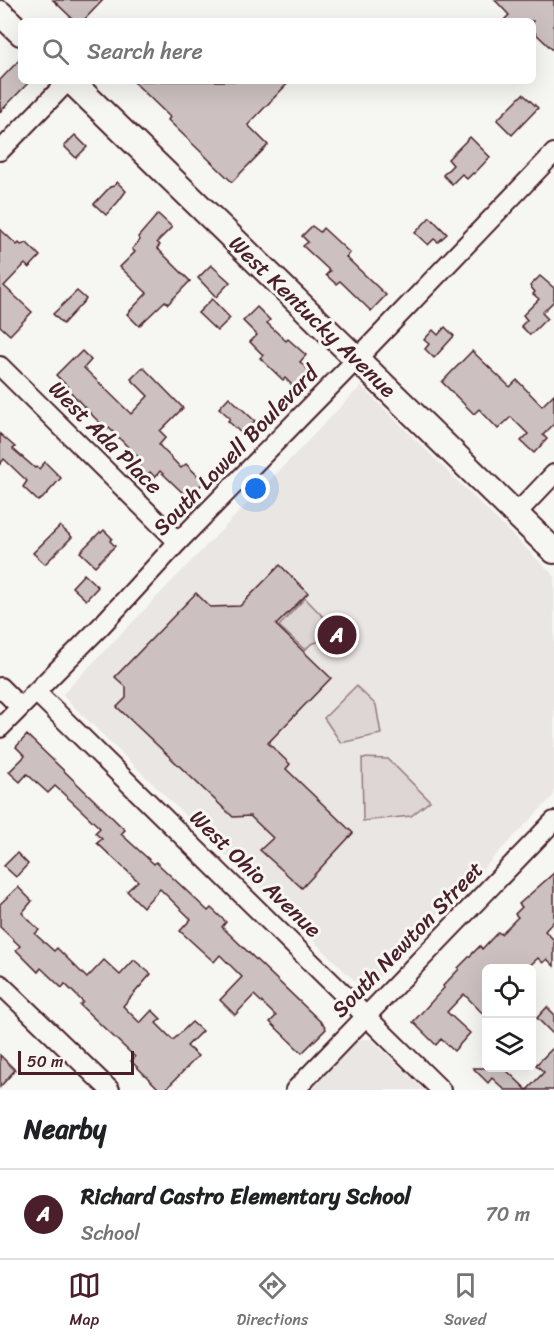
<!DOCTYPE html>
<style>
body{margin:0;font-family:Sriracha,sans-serif;background:#f2f2f2;color:#202124}
.controls{position:absolute;right:18px;bottom:18px;display:grid;overflow:hidden;border-radius:9px;box-shadow:0 6px 24px #0002}
.controls button{width:54px;height:54px;display:grid;place-items:center;padding:0;border:0;border-bottom:2px solid #e0e0e0;background:#fff;color:#202124;font:30px sans-serif}
.scale{position:absolute;left:18px;bottom:15px;width:116px;box-sizing:border-box;padding-left:6px;border:3px solid #4a1f2b;border-top:0;font-size:16px;line-height:21px;white-space:nowrap;color:#4a1f2b;-webkit-text-stroke:4px #f6f6f2;paint-order:stroke}
.you{position:absolute;left:256px;top:489px;width:21px;height:21px;margin:-15px;border:4px solid #fff;border-radius:50%;background:#1a73e8;box-shadow:0 0 0 9px #1a73e833}
.badge{display:grid;place-items:center;width:39px;height:39px;border-radius:50%;background:#4a1f2b;color:#fff;font-size:20px;font-weight:700}
.pin{position:absolute;translate:-50% -50%;border:3px solid #fff;box-shadow:0 2px 6px #0006}
.list{margin:0;padding:0;list-style:none}
h2{display:flex;justify-content:space-between;align-items:center;height:78px;margin:0;padding:0 24px;font-size:26px}
h2 small{font-size:20px;font-weight:400;color:#757577}
.list li{display:grid;grid-template-columns:39px 1fr auto;gap:18px;align-items:center;box-sizing:border-box;height:90px;padding:0 24px;border-top:2px solid #e0e0e0}
.list b{display:block;font-size:22px;white-space:nowrap}
.list p{margin:0;font-size:20px;white-space:nowrap;color:#757577}
.list em{font-size:20px;font-style:normal;color:#757577}
.icon{flex:none;width:33px;height:33px;fill:none;stroke:currentColor;stroke-width:2;stroke-linecap:round;stroke-linejoin:round}
.map{position:relative;flex:none;width:554px;height:1090px;overflow:hidden}
.search{position:absolute;background:#fff;box-shadow:0 6px 24px #0002;left:18px;right:18px;top:18px;height:66px;display:flex;align-items:center;gap:15px;box-sizing:border-box;padding:0 21px;border-radius:9px;color:#757577;font-size:22px}
.sheet{height:168px;background:#fff}
nav{display:flex;justify-content:space-around;align-items:center;box-sizing:border-box;height:84px;border-top:2px solid #e0e0e0;background:#fff;font-size:16px;color:#757577}
nav a{display:grid;justify-items:center;gap:3px}
nav .on{color:#4a1f2b}
.map>svg:first-child{display:block}
.built{fill:#e9e6e3}
.green{fill:#ddd6d5;stroke:#947a80;stroke-width:1.5}
.building{fill:#ccc1c0;stroke:#4a1f2b;stroke-width:1.5}
.lines{fill:none;stroke-linecap:round;stroke-linejoin:round}
.minor-casing{stroke:#4a1f2b;stroke-width:22}
.tertiary-casing{stroke:#4a1f2b;stroke-width:28}
.minor{stroke:#f6f6f2;stroke-width:18}
.tertiary{stroke:#f6f6f2;stroke-width:24}
.labels{text-anchor:middle;stroke-width:6;stroke-linejoin:round;paint-order:stroke}
.street-label{font-size:22px;fill:#4a1f2b;stroke:#f6f6f2}
</style>
<div class="map">
<svg width="554" height="1090" viewBox="0 0 554 1090">
<rect width="100%" height="100%" fill="#f6f6f2"/>
<filter id="ink" filterUnits="userSpaceOnUse"><feTurbulence type="fractalNoise" baseFrequency=".0167" numOctaves="2"/><feDisplacementMap in="SourceGraphic" scale="12" xChannelSelector="R" yChannelSelector="G"/><feConvolveMatrix kernelMatrix="1 2 1 2 8 2 1 2 1" color-interpolation-filters="sRGB"/></filter>
<g filter="url(#ink)">
<g class="built">
<path d="M361 386 554 576V795L365 991 62 695Z"/>
<path d="M371 1039 424 1090H310L358 1040Z"/>
</g>
<g class="green">
<path d="M305 598 331 625 333 637 311 644 305 650 279 626Z"/>
<path d="M356 686 376 705 381 734 341 743 324 718Z"/>
<path d="M362 758 388 759 430 801 411 816 363 821Z"/>
</g>
<g class="building">
<path d="M53 0H103L83 21H75Z"/>
<path d="M495 0H554V51L533 31V21H503L509 15Z"/>
<path d="M21 58V81H30L0 112V80Z"/>
<path d="M133 81H290L248 125 268 145 232 182 168 120 170 117Z"/>
<path d="M523 94 538 108 512 135 497 120Z"/>
<path d="M75 135 87 147 76 158 64 146Z"/>
<path d="M470 137 490 157 474 174 473 173 467 179 462 174 452 184 443 175 453 165 448 159Z"/>
<path d="M117 182 126 191 118 202 106 215 94 204 110 187 114 186Z"/>
<path d="M158 214 172 227 157 242 160 245 157 248 190 281 168 304 165 301 139 326 127 314 147 293 120 267 135 252 132 249 140 240 138 237Z"/>
<path d="M430 217 447 234 438 242 434 239 428 245 415 233Z"/>
<path d="M312 226 320 232 323 228 350 253 346 257 386 295 371 311 340 281 336 284 326 275 330 271 303 246 308 242 302 236Z"/>
<path d="M0 229 17 245 19 243 21 245 27 243 40 256 29 268 25 264 4 286 32 312 10 335 0 326Z"/>
<path d="M211 265 230 282 216 297 198 278Z"/>
<path d="M540 276 554 288V301L542 313 547 318 530 335 521 326 527 320 523 315 539 299 533 294 535 292 530 286Z"/>
<path d="M77 291 86 299 63 324 53 314Z"/>
<path d="M212 299 230 318 217 331 198 313Z"/>
<path d="M257 307 270 320 267 323 286 341 288 339 306 355 300 362 312 373 296 389 285 378 283 380 260 358 263 355 250 342 257 335 243 321Z"/>
<path d="M445 327 454 336 434 358 425 349 429 344 424 340 433 330 438 335Z"/>
<path d="M82 351 91 360 84 368 131 414 148 396 131 379 143 367 183 408 160 431 166 437 159 445 181 468 186 464 204 482 190 496 185 492 184 494 160 471 155 477 150 472 146 476 138 467 142 463 138 459 139 458 109 428 107 430 86 409 68 389 69 388 56 375 74 357 75 358Z"/>
<path d="M472 351 510 387 517 380 542 406 554 394V424L543 435 547 439 534 453 521 441 528 434 511 417 498 429 479 409 474 414 442 382Z"/>
<path d="M229 397 255 421 242 434 228 421 230 418 219 408Z"/>
<path d="M0 434 15 447 13 449 35 468 37 467 39 469 45 462 61 478 42 499H41L38 501 23 487 27 481 4 459 0 464Z"/>
<path d="M60 526 72 537 45 564 33 553Z"/>
<path d="M104 530 112 538 110 541 115 546 95 566 80 552 100 532 101 533Z"/>
<path d="M280 565 308 593 276 625 331 678 268 743 290 764 286 769 353 833 302 888 260 850 273 838 250 816 233 817 117 707 126 698V687L115 677 196 593 210 607 240 606Z"/>
<path d="M84 574 98 587 86 600 72 587Z"/>
<path d="M27 735 125 830 121 834 154 864 156 862 208 911 211 908 226 922 222 927 324 1025 326 1029 302 1053 270 1022 276 1016 254 995 235 1015 220 1000 242 977 220 955 214 962 180 931 191 919 160 889 143 907 127 891 138 881 97 843 102 839 95 833 100 828 81 810 55 786 48 793 27 774 20 782 9 772 25 756 16 747Z"/>
<path d="M17 853 28 864 16 877 4 866Z"/>
<path d="M554 873V921L545 931 554 940V966L547 959 543 963 538 958 526 969H486V1017L464 994 447 1012 470 1033 454 1051 441 1039 436 1045 413 1022 444 988 443 986 459 969 458 968 480 946 482 949 498 932 501 934 518 917 515 914 522 907 519 904Z"/>
<path d="M18 887 32 901 22 913 39 930 35 934 54 951 57 948 87 978 104 960 120 975 134 960 151 974 123 1006 140 1023 152 1010 161 1019 156 1023 173 1040 192 1022 202 1031 187 1046 198 1056 165 1090H160L131 1061 135 1057 80 1005 83 1002 65 984 62 988 41 968 38 972 16 950 20 946 0 927V904Z"/>
<path d="M547 1007 554 1014V1035L537 1018Z"/>
<path d="M554 1047V1090H527L544 1072 536 1065Z"/>
<path d="M0 1055 15 1070 0 1087Z"/>
<path d="M473 1068H504L527 1090H505L492 1078 488 1083Z"/>
</g>
<g class="lines">
<defs>
<g id="minor">
<path d="M0 151 68 81"/>
<path d="M0 366 178 542"/>
<path d="M516 514 554 474"/>
<path d="M0 687 20 707"/>
<path d="M36 692 441 1090"/>
<path d="M0 728 101 626 178 542 357 359 554 153"/>
<path d="M0 984 110 1090"/>
<path d="M295 1090 554 821"/>
</g>
<g id="tertiary">
<path d="M0 13 21 33"/>
<path d="M71 81 554 551"/>
</g>
</defs>
<use href="#minor" class="minor-casing"/>
<use href="#tertiary" class="tertiary-casing"/>
<use href="#minor" class="minor"/>
<use href="#tertiary" class="tertiary"/>
</g>
</g>
<g class="labels">
<g class="street-label">
<text transform="translate(313 316) rotate(44)" y="8">West Kentucky Avenue</text>
<text transform="translate(106 437) rotate(45)" y="8">West Ada Place</text>
<text transform="translate(235 450) rotate(-46)" y="8">South Lowell Boulevard</text>
<text transform="translate(256 873) rotate(44)" y="8">West Ohio Avenue</text>
<text transform="translate(407 939) rotate(-46)" y="8">South Newton Street</text>
</g>
</g>
</svg>
<div class="controls">
<button><svg class="icon" aria-label="locate" viewBox="0 0 24 24"><circle cx="12" cy="12" r="6"/><path d="M12 2v4M12 18v4M2 12h4M18 12h4"/></svg></button>
<button><svg class="icon" aria-label="layers" viewBox="0 0 24 24"><path d="M12 4l9 5-9 5-9-5zM3 14l9 5 9-5"/></svg></button>
</div>
<div class="scale">50 m</div>
<div class="you"></div>
<div class="pin badge" style="left:337px;top:635px">A</div>
<div class="search"><svg class="icon" aria-label="search" viewBox="0 0 24 24"><circle cx="10" cy="10" r="6"/><path d="M15 15l6 6"/></svg>Search here</div>
</div>
<section class="sheet">
<h2>Nearby<small></small></h2>
<ul class="list">
<li><span class="badge">A</span><div><b>Richard Castro Elementary School</b><p>School</p></div><em>70 m</em></li>
</ul>
</section>
<nav>
<a class="on"><svg class="icon" aria-label="map" viewBox="0 0 24 24"><path d="M3 6l6-2 6 2 6-2v14l-6 2-6-2-6 2zM9 4v14M15 6v14"/></svg>Map</a>
<a><svg class="icon" aria-label="directions" viewBox="0 0 24 24"><path d="M12 3l9 9-9 9-9-9zM9 14v-3h6M13 9l2 2-2 2"/></svg>Directions</a>
<a><svg class="icon" aria-label="saved" viewBox="0 0 24 24"><path d="M7 4h10v16l-5-4-5 4z"/></svg>Saved</a>
</nav>
